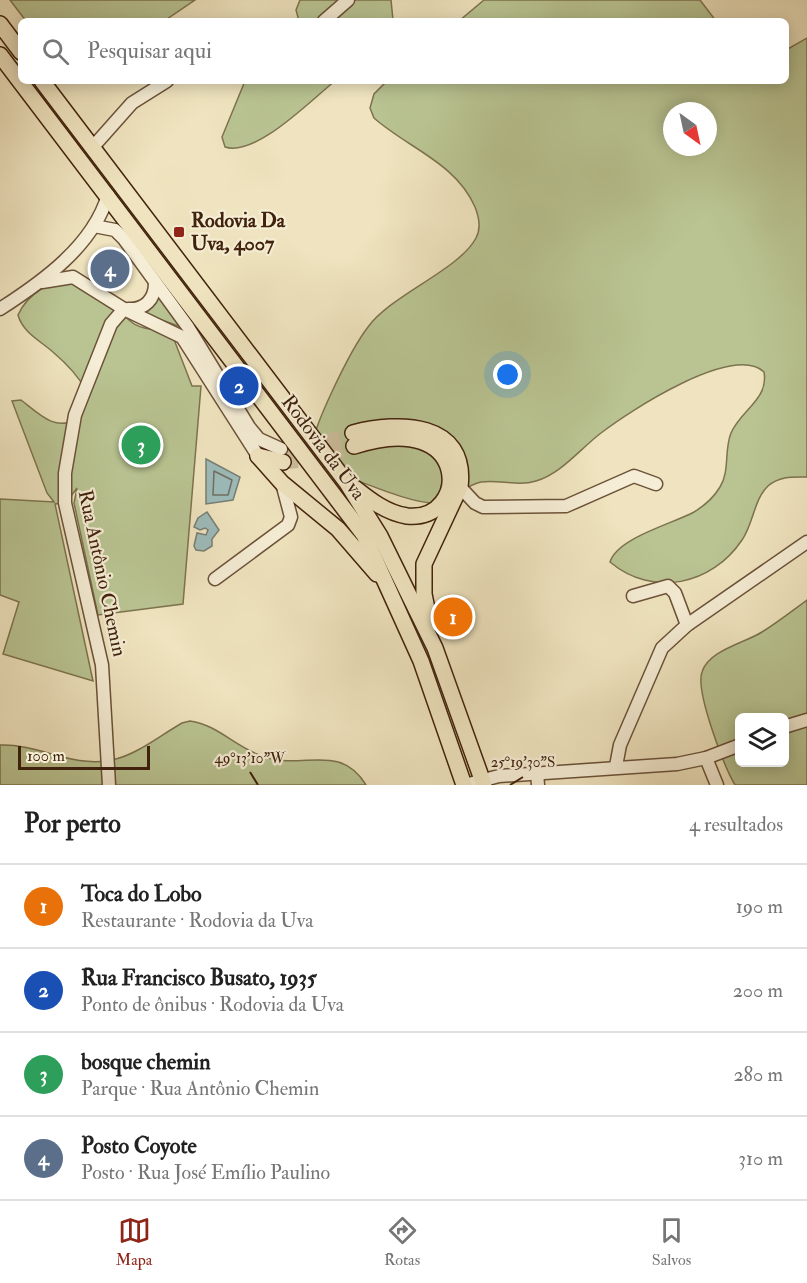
<!DOCTYPE html>
<html lang="pt">
<meta charset="utf-8">
<style>
body{margin:0;font-family:"IM FELL Double Pica",serif;background:#f2f2f2;color:#222}
.controls{position:absolute;right:18px;bottom:18px;display:grid;overflow:hidden;border-radius:9px;box-shadow:0 3px 15px #0003}
.controls button{width:54px;height:54px;display:grid;place-items:center;padding:0;border:0;border-bottom:2px solid #e0e0e0;background:#fff;color:#222;font:30px sans-serif}
.compass{position:absolute;left:663px;top:102px;width:54px;height:54px;border-radius:50%;background:#fff;box-shadow:0 3px 15px #0003;rotate:147deg}
.scale{position:absolute;left:18px;bottom:15px;width:132px;box-sizing:border-box;padding-left:6px;border:3px solid #41220c;border-top:0;font-size:16px;line-height:21px;white-space:nowrap;color:#41220c;-webkit-text-stroke:4px #f5edd5;paint-order:stroke}
.you{position:absolute;left:508px;top:375px;width:21px;height:21px;margin:-15px;border:4px solid #fff;border-radius:50%;background:#1a73e8;box-shadow:0 0 0 9px #1a73e833}
.badge{display:grid;place-items:center;width:39px;height:39px;border-radius:50%;background:#8f2418;color:#fff;font-size:20px;font-weight:700}
.pin{position:absolute;translate:-50% -50%;border:3px solid #fff;box-shadow:0 2px 6px #0006}
.list{margin:0;padding:0;list-style:none}
h2{display:flex;justify-content:space-between;align-items:center;height:78px;margin:0;padding:0 24px;font-size:26px}
h2 small{font-size:20px;font-weight:400;color:#767676}
.list li{display:grid;grid-template-columns:39px 1fr auto;gap:18px;align-items:center;box-sizing:border-box;height:84px;padding:0 24px;border-top:2px solid #e0e0e0}
.list b{display:block;font-size:22px;white-space:nowrap}
.list p{margin:0;font-size:20px;white-space:nowrap;color:#767676}
.list em{font-size:20px;font-style:normal;color:#767676}
.icon{flex:none;width:33px;height:33px;fill:none;stroke:currentColor;stroke-width:2;stroke-linecap:round;stroke-linejoin:round}
.map{position:relative;flex:none;width:807px;height:785px;overflow:hidden}
.search{position:absolute;background:#fff;box-shadow:0 3px 15px #0003;left:18px;right:18px;top:18px;height:66px;display:flex;align-items:center;gap:15px;box-sizing:border-box;padding:0 21px;border-radius:9px;color:#767676;font-size:22px}
.sheet{height:414px;background:#fff}
nav{display:flex;justify-content:space-around;align-items:center;box-sizing:border-box;height:84px;border-top:2px solid #e0e0e0;background:#fff;font-size:16px;color:#767676}
nav a{display:grid;justify-items:center;gap:3px}
nav .on{color:#8f2418}
.map>svg:first-child{display:block}
.green{fill:#b9c492;stroke:#7d734f;stroke-width:1.5;fill-rule:evenodd}
.water{fill:#9dbcbb;stroke:#787e75;stroke-width:1.5}
.lines{fill:none;stroke-linecap:round;stroke-linejoin:round}
.shore{stroke:#6f6f64;stroke-width:1.5}
.major-tunnel{stroke:#ccbd9b;stroke-width:15;stroke-dasharray:15 8;stroke-linecap:butt}
.minor-casing{stroke:#6c5239;stroke-width:15}
.major-casing{stroke:#41220c;stroke-width:18}
.minor{stroke:#f5edd5;stroke-width:12}
.major{stroke:#efe4bf;stroke-width:15}
.ticks{fill:none;stroke:#41220c;stroke-width:2}
.poi-dot{fill:#8f2418;stroke:#f5edd5;stroke-width:2}
.labels{text-anchor:middle;stroke-width:4.5;stroke-linejoin:round;paint-order:stroke}
.poi-label{font-size:20px;font-weight:bold;fill:#41220c;stroke:#f5edd5;text-anchor:start}
.street-label{font-size:20px;fill:#41220c;stroke:#f5edd5}
.ticks-label{font-size:15px;text-anchor:middle;fill:#41220c;stroke:#f5edd5;stroke-width:4.5;stroke-linejoin:round;paint-order:stroke}
</style>
<div class="map">
<svg width="807" height="785" viewBox="0 0 807 785">
<rect width="100%" height="100%" fill="#efe4bf"/>
<filter id="stains"><feTurbulence type="fractalNoise" baseFrequency=".00333" numOctaves="4"/><feColorMatrix values="0 0 0 0 .2 0 0 0 0 .09 0 0 0 0 .02 0 0 0 .5 -.17"/></filter>
<radialGradient id="worn" r=".72"><stop offset=".6" stop-color="#630" stop-opacity="0"/><stop offset="1" stop-color="#630" stop-opacity=".3"/></radialGradient>
<g class="green">
<path d="M10 0H195L164 21H26Z"/>
<path d="M300 0H391L393 20 299 21 296 10Z"/>
<path d="M484 0H700L716 21H459Z"/>
<path d="M807 38V477C792 477 780 476 768 486 754 499 753 525 742 540 712 585 653 598 610 562 617 538 672 524 694 512 704 506 714 497 720 487 730 471 724 450 731 433 741 410 769 399 764 372 733 343 628 412 601 433 581 448 561 474 536 481 517 487 499 479 481 482 464 485 454 502 437 503 412 505 354 478 328 470L315 462 310 455C311 429 351 349 368 327 391 295 459 270 476 238 481 229 479 217 475 207 456 163 408 148 374 118L370 108 374 94 387 81H786V50ZM672 111H708V147H672Z"/>
<path d="M245 81H335C311 100 256 157 225 147L222 137Z"/>
<path d="M72 276C127 284 107 336 170 329L192 386H201L183 604 98 615 74 503 77 488 66 503 55 504 93 681 3 654 19 602 0 595V499L54 502 47 493 12 401 21 400C38 413 55 432 76 419L86 390C78 376 67 364 54 353 41 341 23 333 18 315 29 291 49 284 72 276Z"/>
<path d="M160 296 181 327 145 314Z"/>
<path d="M807 600V785H735C724 766 695 691 702 672 709 650 745 643 762 632 778 622 792 611 807 600ZM740 718H784V762H740Z"/>
<path d="M190 721C219 725 237 749 265 757 303 770 340 742 366 785H0V745C21 744 43 752 63 757 118 772 138 749 182 723Z"/>
</g>
<g class="water">
<path d="M206 459 240 477 233 500 206 504Z"/>
<path d="M207 512 219 530 212 539V546L204 551 196 550 194 546 197 533 206 535 208 530 205 528 200 530 194 527 198 518Z"/>
</g>
<g class="lines">
<path class="shore" d="M214 471 232 480 228 495H213Z"/>
<g class="major-tunnel">
<path d="M281 449 309 448 353 433"/>
<path d="M283 462 316 459 354 446"/>
</g>
<defs>
<g id="minor">
<path d="M324 21 348 0"/>
<path d="M92 148 132 103 167 81"/>
<path d="M94 226 115 230 124 239 188 327 249 427 259 439 281 449"/>
<path d="M42 282 73 277 124 309 182 337 258 456"/>
<path d="M0 309C42 282 93 246 108 195"/>
<path d="M128 309C145 310 155 299 155 283"/>
<path d="M460 487 475 503 483 507 566 506 634 476 656 484"/>
<path d="M215 579 288 525 291 517 282 483"/>
<path d="M633 596 668 586 675 593 687 625"/>
<path d="M784 727 807 720"/>
<path d="M706 758 717 785"/>
<path d="M616 766 620 745 662 648 687 625 807 542"/>
<path d="M537 773 538 785"/>
<path d="M109 785 102 665 65 503V473L75 415 111 324 124 309"/>
<path d="M465 785 499 776 677 764 706 758 740 745"/>
</g>
<g id="major">
<path d="M0 24 21 52"/>
<path d="M0 55 364 535 421 661 464 785"/>
<path d="M42 81 347 483 380 536 435 648 484 785"/>
<path d="M353 433C398 421 468 421 460 487L424 564V594L430 624"/>
<path d="M354 446C473 407 470 523 407 516 387 513 370 500 355 488"/>
<path d="M258 456 282 483 338 529 377 574"/>
<path d="M258 456 283 462"/>
</g>
</defs>
<use href="#minor" class="minor-casing"/>
<use href="#major" class="major-casing"/>
<use href="#minor" class="minor"/>
<use href="#major" class="major"/>
</g>
<path class="ticks" d="M250 772 258 785M510 785 523 777"/>
<rect class="poi-dot" x="173" y="226" width="12" height="12" rx="3"/>
<g class="labels">
<g class="poi-label">
<text x="191" y="227">Rodovia Da<tspan x="191" dy="23">Uva, 4007</tspan></text>
</g>
<g class="street-label">
<text transform="translate(324 447) rotate(53)" y="7">Rodovia da Uva</text>
<text transform="translate(103 573) rotate(78)" y="7">Rua Antônio Chemin</text>
</g>
</g>
<g class="ticks-label">
<text x="250" y="763">49°13'10"W</text>
<text x="523" y="767">25°19'30"S</text>
</g>
<rect width="100%" height="100%" filter="url(#stains)"/>
<rect width="100%" height="100%" fill="url(#worn)"/>
</svg>
<div class="controls">
<button><svg class="icon" aria-label="layers" viewBox="0 0 24 24"><path d="M12 4l9 5-9 5-9-5zM3 14l9 5 9-5"/></svg></button>
</div>
<svg class="compass" viewBox="-18 -18 36 36"><path d="M0-13l5 13h-10z" fill="#e53935"/><path d="M0 13l5-13h-10z" fill="#767676"/></svg>
<div class="scale">100 m</div>
<div class="you"></div>
<div class="pin badge" style="left:453px;top:617px;background:#e8710a">1</div>
<div class="pin badge" style="left:239px;top:386px;background:#1a4fb4">2</div>
<div class="pin badge" style="left:141px;top:445px;background:#2e9e5b">3</div>
<div class="pin badge" style="left:110px;top:269px;background:#5c6f8a">4</div>
<div class="search"><svg class="icon" aria-label="search" viewBox="0 0 24 24"><circle cx="10" cy="10" r="6"/><path d="M15 15l6 6"/></svg>Pesquisar aqui</div>
</div>
<section class="sheet">
<h2>Por perto<small>4 resultados</small></h2>
<ul class="list">
<li><span class="badge" style="background:#e8710a">1</span><div><b>Toca do Lobo</b><p>Restaurante · Rodovia da Uva</p></div><em>190 m</em></li>
<li><span class="badge" style="background:#1a4fb4">2</span><div><b>Rua Francisco Busato, 1935</b><p>Ponto de ônibus · Rodovia da Uva</p></div><em>200 m</em></li>
<li><span class="badge" style="background:#2e9e5b">3</span><div><b>bosque chemin</b><p>Parque · Rua Antônio Chemin</p></div><em>280 m</em></li>
<li><span class="badge" style="background:#5c6f8a">4</span><div><b>Posto Coyote</b><p>Posto · Rua José Emílio Paulino</p></div><em>310 m</em></li>
</ul>
</section>
<nav>
<a class="on"><svg class="icon" aria-label="map" viewBox="0 0 24 24"><path d="M3 6l6-2 6 2 6-2v14l-6 2-6-2-6 2zM9 4v14M15 6v14"/></svg>Mapa</a>
<a><svg class="icon" aria-label="directions" viewBox="0 0 24 24"><path d="M12 3l9 9-9 9-9-9zM9 14v-3h6M13 9l2 2-2 2"/></svg>Rotas</a>
<a><svg class="icon" aria-label="saved" viewBox="0 0 24 24"><path d="M7 4h10v16l-5-4-5 4z"/></svg>Salvos</a>
</nav>
